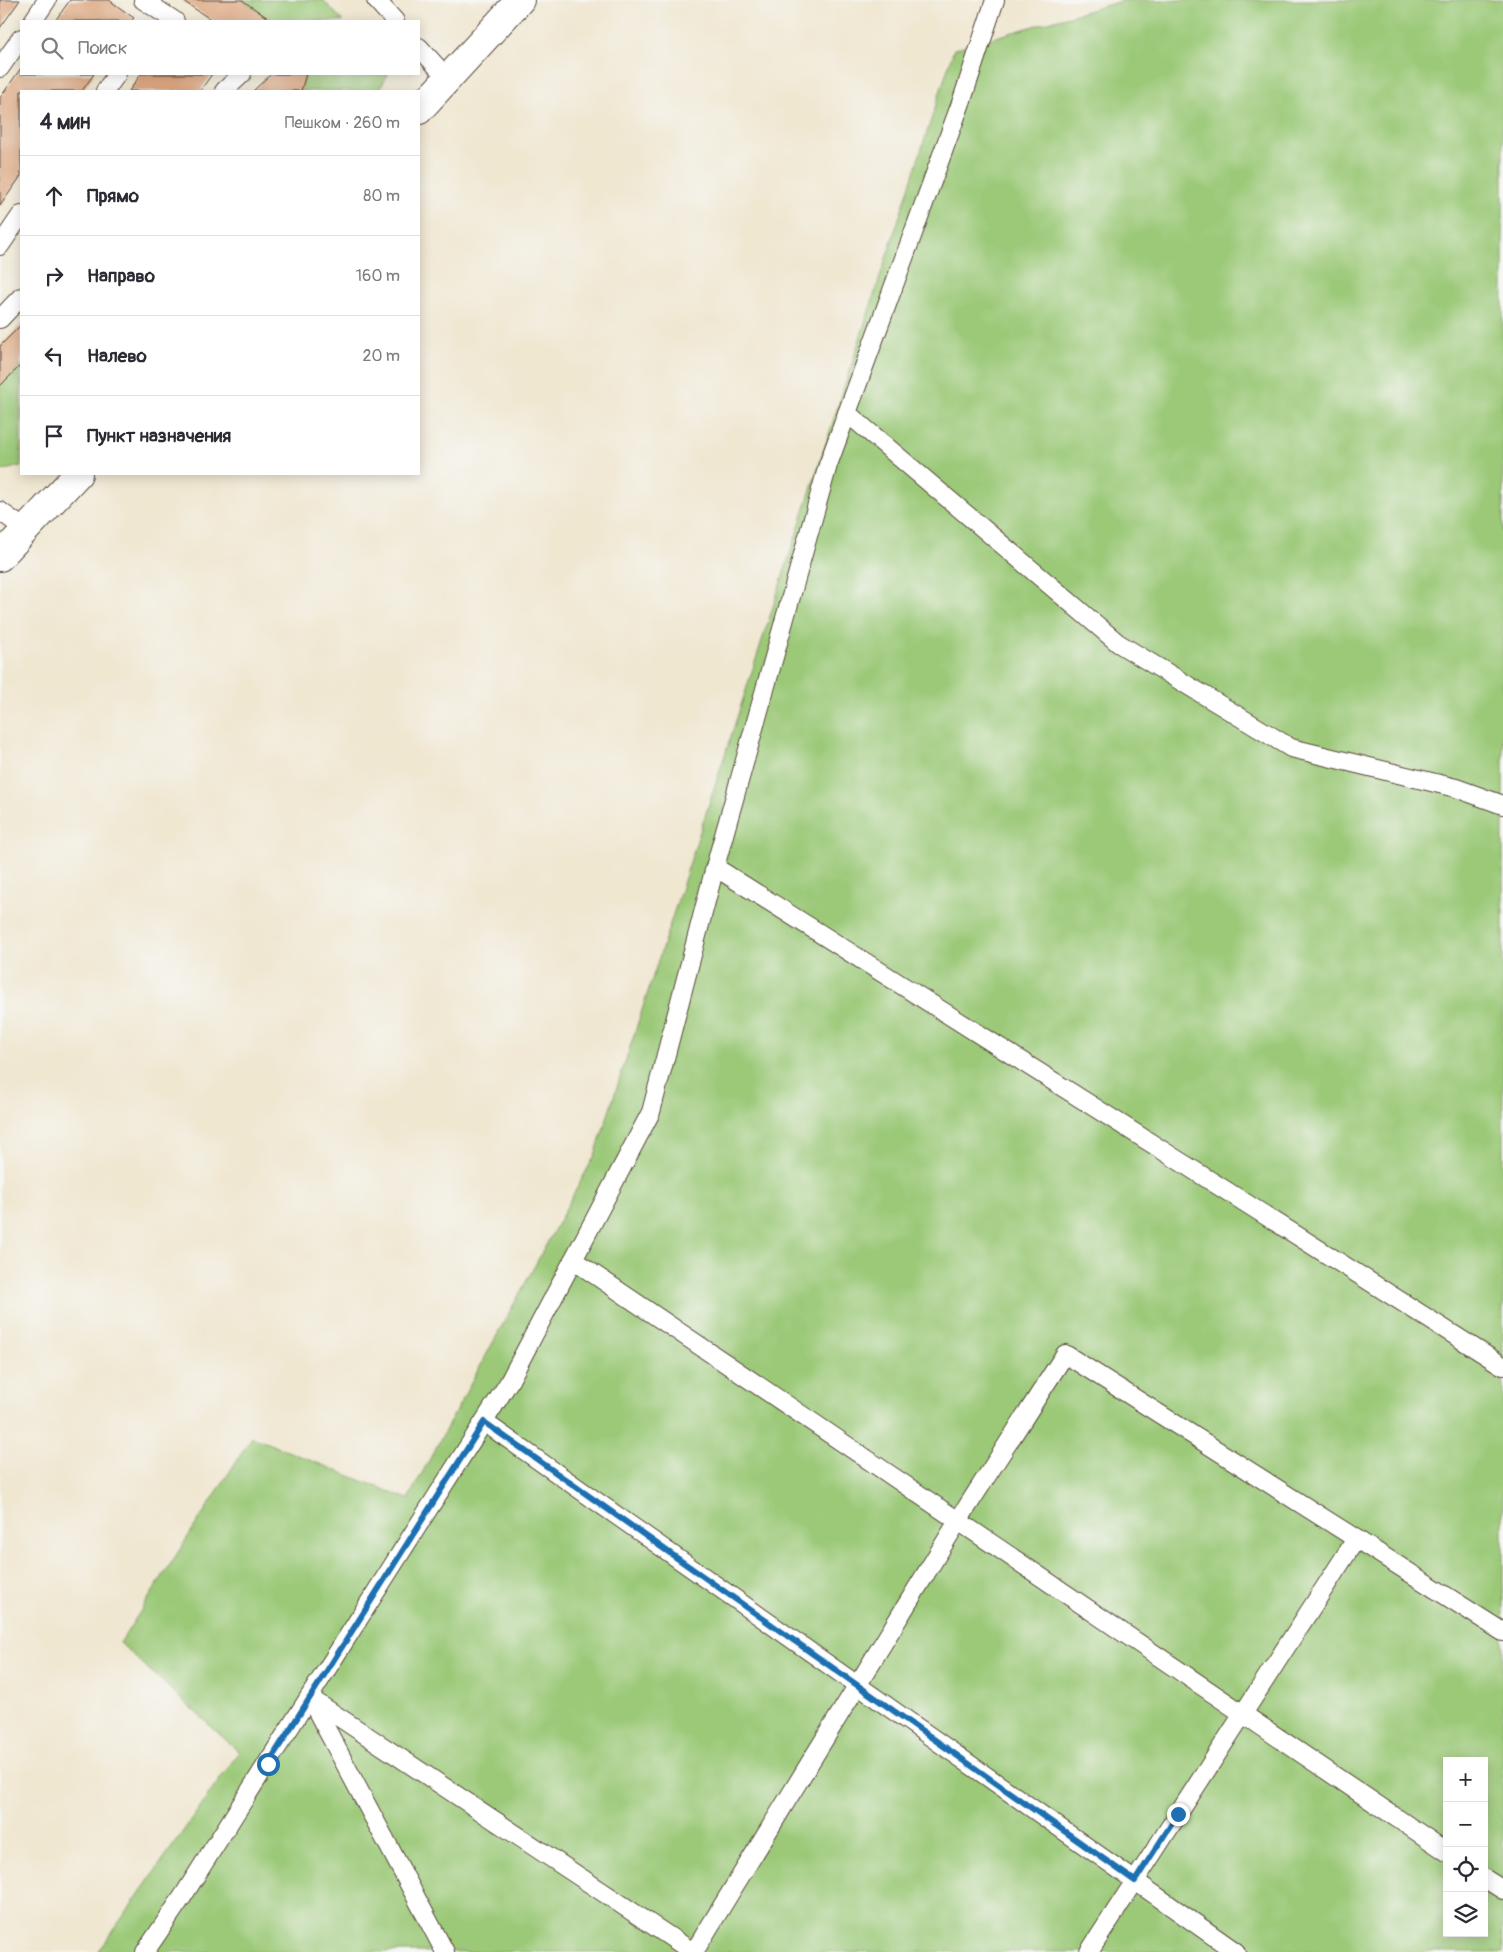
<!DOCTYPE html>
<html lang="ru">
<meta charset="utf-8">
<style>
body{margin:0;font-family:Pangolin,sans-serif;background:#f7f7f7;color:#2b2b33}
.controls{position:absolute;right:15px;bottom:15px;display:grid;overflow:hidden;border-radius:0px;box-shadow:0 2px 12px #0003}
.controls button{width:45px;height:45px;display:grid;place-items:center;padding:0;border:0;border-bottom:1px solid #e1e1e2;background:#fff;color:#2b2b33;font:25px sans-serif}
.stop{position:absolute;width:15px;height:15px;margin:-11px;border:4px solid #1f6fb2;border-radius:50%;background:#fff}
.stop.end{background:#1f6fb2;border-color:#fff;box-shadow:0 1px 5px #0008}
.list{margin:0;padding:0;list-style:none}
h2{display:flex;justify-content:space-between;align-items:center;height:65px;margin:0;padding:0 20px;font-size:21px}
h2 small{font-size:16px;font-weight:400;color:#7c7c81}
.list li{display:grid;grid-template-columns:32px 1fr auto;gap:15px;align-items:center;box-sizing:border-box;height:80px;padding:0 20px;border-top:1px solid #e1e1e2}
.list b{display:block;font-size:19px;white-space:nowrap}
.list em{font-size:16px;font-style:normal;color:#7c7c81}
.icon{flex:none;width:28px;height:28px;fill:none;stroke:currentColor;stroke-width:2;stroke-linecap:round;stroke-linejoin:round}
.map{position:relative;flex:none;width:1503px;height:1952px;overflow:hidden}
.search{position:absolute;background:#fff;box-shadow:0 2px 12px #0003;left:20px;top:20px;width:400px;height:55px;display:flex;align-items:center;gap:12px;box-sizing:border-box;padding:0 18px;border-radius:0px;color:#7c7c81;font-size:19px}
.panel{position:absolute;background:#fff;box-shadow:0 2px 12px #0003;left:20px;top:90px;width:400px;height:385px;border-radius:0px}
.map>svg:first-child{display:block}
.green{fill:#9bc978;stroke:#6b7a4b;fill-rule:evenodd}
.building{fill:#dea882}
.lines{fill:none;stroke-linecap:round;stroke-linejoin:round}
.lane-casing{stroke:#564639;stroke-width:20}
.secondary-casing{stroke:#564639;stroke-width:30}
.lane{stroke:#fff;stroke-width:18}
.secondary{stroke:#fff;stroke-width:28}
.route{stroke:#1f6fb2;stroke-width:6}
</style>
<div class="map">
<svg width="1503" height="1952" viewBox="0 0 1503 1952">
<rect width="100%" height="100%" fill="#f6f6f2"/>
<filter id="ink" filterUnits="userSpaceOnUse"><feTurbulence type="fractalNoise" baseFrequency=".02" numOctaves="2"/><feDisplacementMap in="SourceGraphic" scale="10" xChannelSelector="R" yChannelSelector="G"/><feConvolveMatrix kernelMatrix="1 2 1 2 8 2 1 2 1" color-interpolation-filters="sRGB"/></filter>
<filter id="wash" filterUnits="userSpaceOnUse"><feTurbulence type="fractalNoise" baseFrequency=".0096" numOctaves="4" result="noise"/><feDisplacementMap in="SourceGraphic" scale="20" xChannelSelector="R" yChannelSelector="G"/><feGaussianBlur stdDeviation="1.12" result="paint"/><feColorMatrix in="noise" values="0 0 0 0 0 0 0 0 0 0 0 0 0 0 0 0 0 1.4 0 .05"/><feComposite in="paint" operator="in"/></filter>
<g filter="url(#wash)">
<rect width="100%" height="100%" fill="#f0e7d1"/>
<g class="green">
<path d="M242 0H323L343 21H272Z"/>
<path d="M1125 0H1503V1952H98L239 1752 120 1643 252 1437 408 1499 595 1155 954 49ZM1447 1761H1484V1933H1447Z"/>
<path d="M306 74H388L379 91H301Z"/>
<path d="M21 365V466L0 471V386Z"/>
</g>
<g id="blocks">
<g class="building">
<path d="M0 0H20L0 28Z"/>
<path d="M70 0H109L134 18 131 21H55Z"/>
<path d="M185 0H242L272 21H213L183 1Z"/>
<path d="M21 68V74H94L82 91H21V176L0 206V98Z"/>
<path d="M141 74H212L200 91H129Z"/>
<path d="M271 74H306L301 91H253Z"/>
<path d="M21 325V365L0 386V346Z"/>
</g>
</g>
</g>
<g filter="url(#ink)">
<use href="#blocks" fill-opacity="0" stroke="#564639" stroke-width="1"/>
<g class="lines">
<defs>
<g id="lane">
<path d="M143 0 175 21"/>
<path d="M376 0 395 21"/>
<path d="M33 21 47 0"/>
<path d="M419 47 448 79"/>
<path d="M0 68 21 38"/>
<path d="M105 91 117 74"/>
<path d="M224 91 242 74"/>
<path d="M0 246 21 215"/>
<path d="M0 319 21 297"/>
<path d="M847 413 1118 643 1291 748 1456 788 1503 805"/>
<path d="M0 511 26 530"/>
<path d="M715 867 1503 1366"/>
<path d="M573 1260 1447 1852"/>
<path d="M484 1422 1236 1952"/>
<path d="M310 1698 693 1952"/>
<path d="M311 1700 445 1952"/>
<path d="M1484 1878 1503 1890"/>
<path d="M145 1952 183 1896 509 1382 651 1112 715 867 828 465 962 100 995 0"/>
<path d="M694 1952 958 1521 1065 1354 1503 1632"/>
<path d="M1089 1952 1356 1539"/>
</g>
<g id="secondary">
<path d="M419 110 520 0"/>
<path d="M0 557 78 474"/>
</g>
</defs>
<use href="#lane" class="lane-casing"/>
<use href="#secondary" class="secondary-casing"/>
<use href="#lane" class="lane"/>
<use href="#secondary" class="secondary"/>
</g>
</g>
<g class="lines" filter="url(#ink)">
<path class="route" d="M268 1764 484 1422 1135 1881 1178 1814"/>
</g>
</svg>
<div class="controls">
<button>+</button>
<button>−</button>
<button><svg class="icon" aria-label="locate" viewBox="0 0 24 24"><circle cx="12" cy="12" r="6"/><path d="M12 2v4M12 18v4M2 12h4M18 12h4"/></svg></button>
<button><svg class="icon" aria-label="layers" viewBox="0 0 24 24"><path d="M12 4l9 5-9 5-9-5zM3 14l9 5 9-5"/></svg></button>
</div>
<div class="stop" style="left:268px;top:1764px"></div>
<div class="stop end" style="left:1178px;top:1814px"></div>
<div class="search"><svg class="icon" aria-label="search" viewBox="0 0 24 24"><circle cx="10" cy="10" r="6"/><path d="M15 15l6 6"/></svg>Поиск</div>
<section class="panel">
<h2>4 мин<small>Пешком · 260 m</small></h2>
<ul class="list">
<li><svg class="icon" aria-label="ahead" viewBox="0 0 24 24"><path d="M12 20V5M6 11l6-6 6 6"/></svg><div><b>Прямо</b></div><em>80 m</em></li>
<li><svg class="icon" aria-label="right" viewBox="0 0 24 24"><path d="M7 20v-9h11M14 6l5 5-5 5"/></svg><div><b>Направо</b></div><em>160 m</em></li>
<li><svg class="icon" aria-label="left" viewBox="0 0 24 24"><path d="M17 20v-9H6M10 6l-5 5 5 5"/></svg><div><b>Налево</b></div><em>20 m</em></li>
<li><svg class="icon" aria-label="arrive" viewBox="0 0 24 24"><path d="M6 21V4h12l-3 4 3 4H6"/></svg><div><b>Пункт назначения</b></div></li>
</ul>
</section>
</div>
